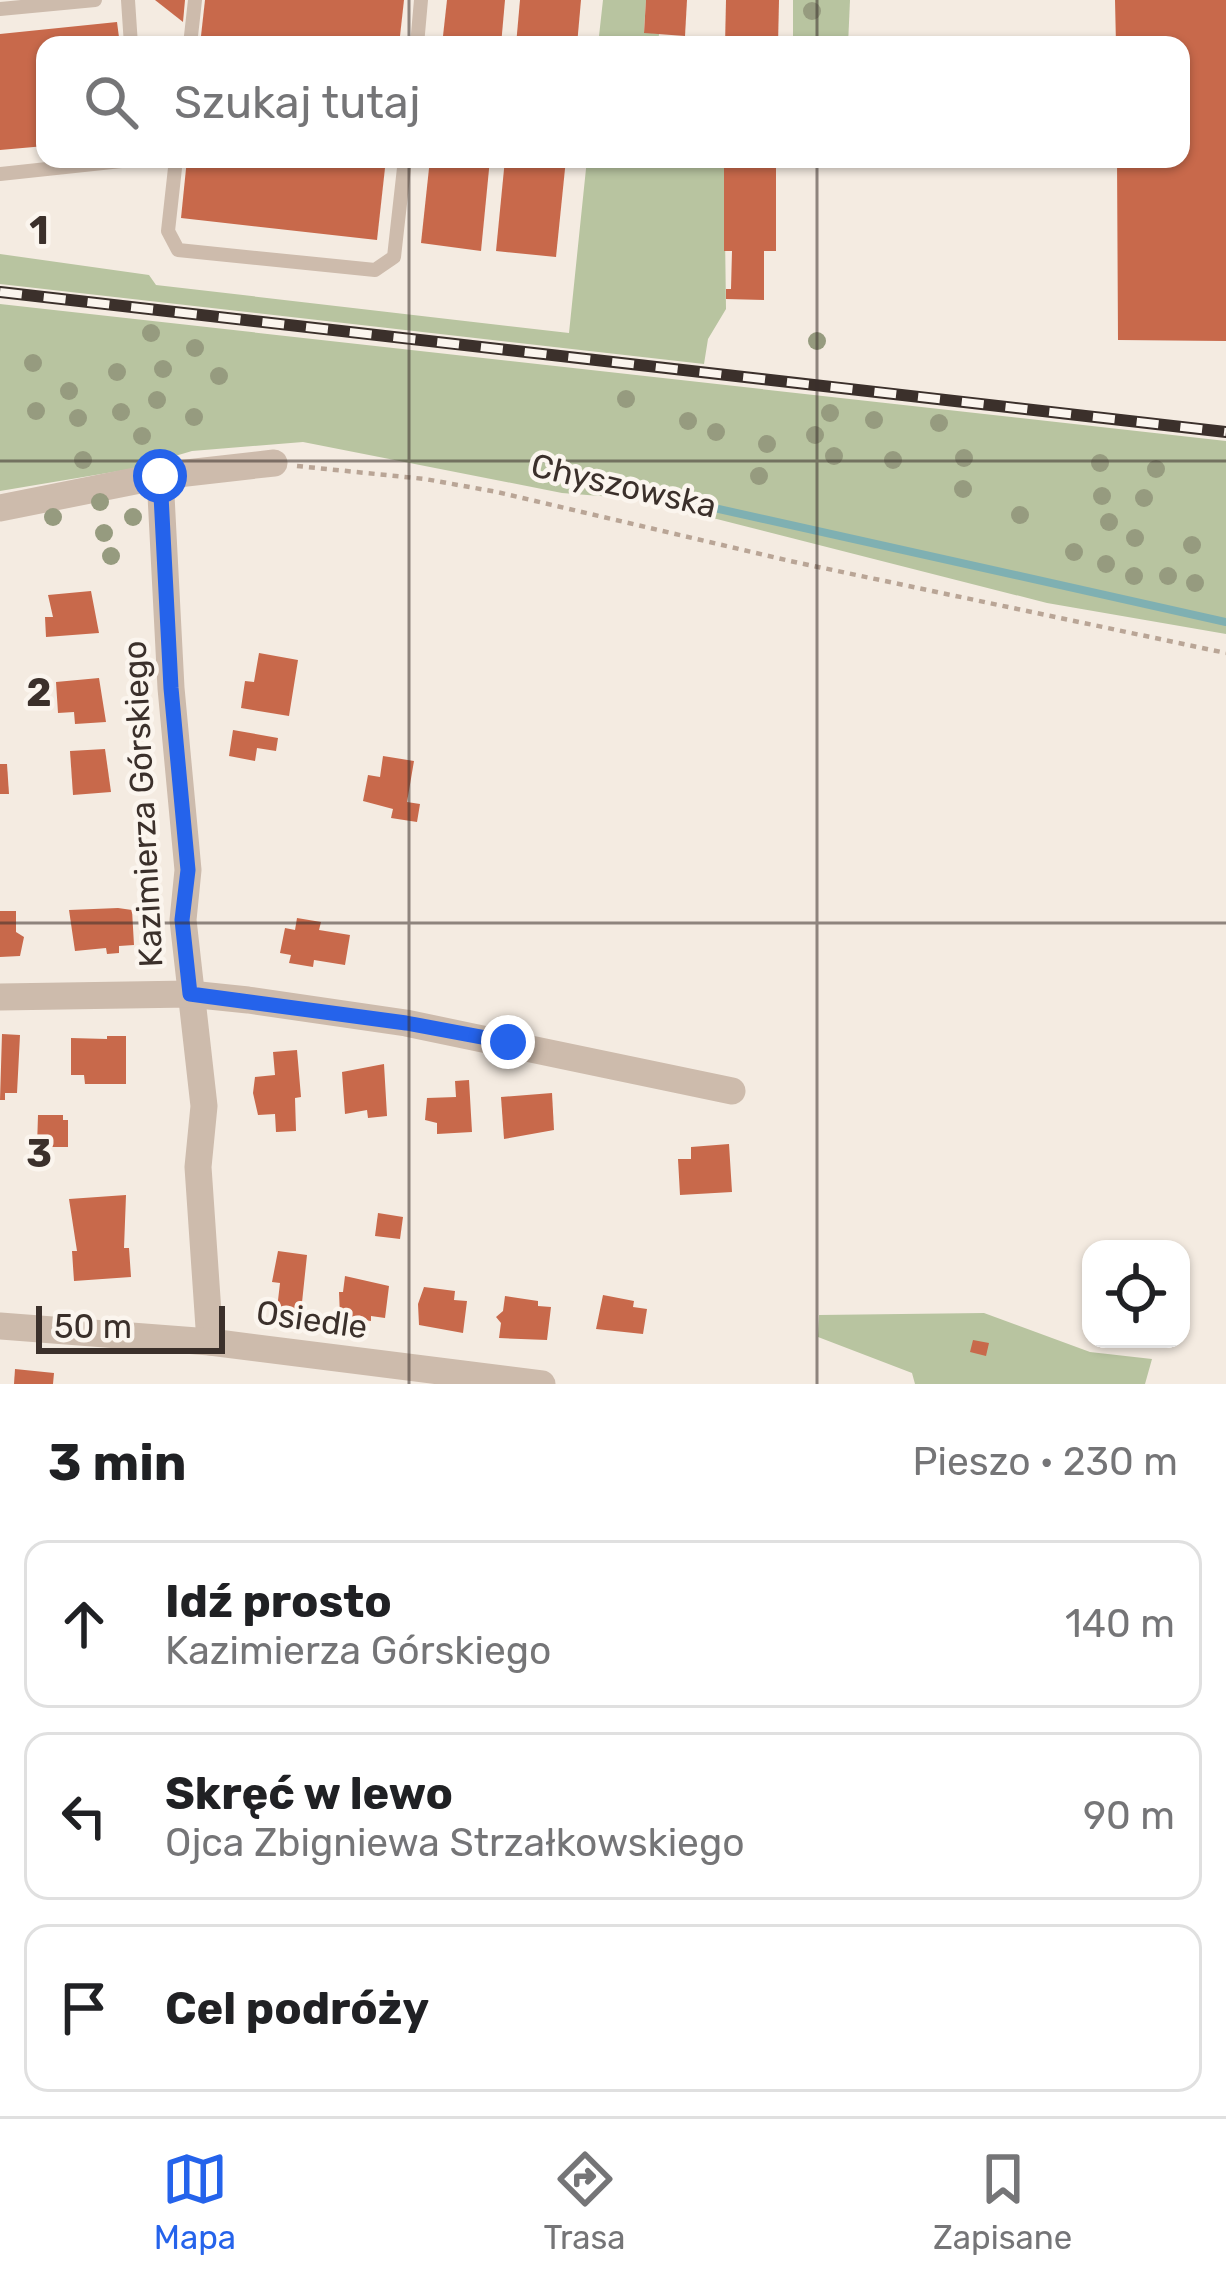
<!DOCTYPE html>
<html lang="pl">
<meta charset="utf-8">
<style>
body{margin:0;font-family:Rubik,sans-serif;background:#f6f6f6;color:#202124}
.controls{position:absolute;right:36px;bottom:36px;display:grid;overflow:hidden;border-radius:24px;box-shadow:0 3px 9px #0004}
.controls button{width:108px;height:108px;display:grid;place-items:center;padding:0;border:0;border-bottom:3px solid #e0e0e0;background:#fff;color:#202124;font:60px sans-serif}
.scale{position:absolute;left:36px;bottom:30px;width:189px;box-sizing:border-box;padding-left:12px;border:6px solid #3b302b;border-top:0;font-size:33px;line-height:42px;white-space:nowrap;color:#3b302b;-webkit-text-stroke:9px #fbf5ee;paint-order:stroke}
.stop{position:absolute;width:36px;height:36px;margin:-27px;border:9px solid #2563eb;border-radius:50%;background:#fff}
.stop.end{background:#2563eb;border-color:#fff;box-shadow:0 3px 12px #0008}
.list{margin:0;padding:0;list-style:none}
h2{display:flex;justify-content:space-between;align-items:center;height:156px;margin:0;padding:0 48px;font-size:51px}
h2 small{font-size:39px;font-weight:400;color:#757577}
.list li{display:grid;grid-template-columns:78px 1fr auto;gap:36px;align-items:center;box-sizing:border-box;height:168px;margin:0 24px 24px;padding:0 24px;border:3px solid #e0e0e0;border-radius:24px}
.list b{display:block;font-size:45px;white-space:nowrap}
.list p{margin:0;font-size:39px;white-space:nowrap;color:#757577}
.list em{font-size:39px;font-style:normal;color:#757577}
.icon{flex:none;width:66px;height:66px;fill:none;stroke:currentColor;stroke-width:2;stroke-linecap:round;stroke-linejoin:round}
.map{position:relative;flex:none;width:1226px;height:1384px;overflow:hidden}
.search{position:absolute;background:#fff;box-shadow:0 3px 9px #0004;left:36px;right:36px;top:36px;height:132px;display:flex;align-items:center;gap:30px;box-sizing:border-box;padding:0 42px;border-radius:24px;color:#757577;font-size:45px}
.sheet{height:732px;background:#fff}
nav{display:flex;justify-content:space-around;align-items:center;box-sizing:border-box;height:168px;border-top:3px solid #e0e0e0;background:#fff;font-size:33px;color:#757577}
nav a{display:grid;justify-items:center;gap:6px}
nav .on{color:#2563eb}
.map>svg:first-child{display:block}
.green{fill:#b8c4a0}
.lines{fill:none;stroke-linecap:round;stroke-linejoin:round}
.stream{stroke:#7fb0b2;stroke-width:8}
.building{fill:#c8694b}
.path{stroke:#b9a596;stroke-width:4.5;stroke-dasharray:6 6;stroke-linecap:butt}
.service{stroke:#cdbbac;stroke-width:14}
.minor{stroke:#cdbbac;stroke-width:27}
.rail-casing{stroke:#3b302b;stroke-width:12}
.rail{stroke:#fbf5ee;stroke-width:8;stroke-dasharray:22;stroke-linecap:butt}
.tree{fill:#969b7f}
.route{stroke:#2563eb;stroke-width:15}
.grid{fill:none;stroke:#3b302b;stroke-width:3;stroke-opacity:0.55}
.labels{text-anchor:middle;stroke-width:9;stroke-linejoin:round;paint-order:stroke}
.street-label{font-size:33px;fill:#3b302b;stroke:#fbf5ee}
.grid-label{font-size:39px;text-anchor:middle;font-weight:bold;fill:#3b302b;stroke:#fbf5ee;stroke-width:9;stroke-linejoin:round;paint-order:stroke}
</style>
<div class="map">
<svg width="1226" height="1384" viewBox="0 0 1226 1384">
<rect width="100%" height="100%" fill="#f4ebe1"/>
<g class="green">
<path d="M603 0H646L644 32 659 34 658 45H598Z"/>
<path d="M793 0H850L848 45H793Z"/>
<path d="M587 159H724L726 309 708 339 704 364 0 284V254L149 275 156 285 569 333Z"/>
<path d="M0 304 1226 441V634L1047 603 638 499 562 493 303 442 192 451 131 469 0 491Z"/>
<path d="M984 1313 1090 1352 1152 1359 1145 1384H915L912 1373 818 1337 819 1315Z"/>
</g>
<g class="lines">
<path class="stream" d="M611 485 1226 622"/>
</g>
<g class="building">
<path d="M155 0H185L183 22Z"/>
<path d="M205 0H404L399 45H200Z"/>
<path d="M447 0H505L501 45H442Z"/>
<path d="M520 0H581L577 45H516Z"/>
<path d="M646 0H687L685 36 644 33Z"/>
<path d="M726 0H779L778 45H725Z"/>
<path d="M1115 0H1226V341L1118 340 1117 159H1181V45H1116Z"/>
<path d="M117 22 120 45H45V146L0 150V34Z"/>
<path d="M187 159H386L377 240 181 218Z"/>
<path d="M430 159H490L481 251 421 243Z"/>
<path d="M505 159H566L556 257 496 251Z"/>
<path d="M724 159H776V251H764V300L726 299V289H731L732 251H724Z"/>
<path d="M91 591 99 633 46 637 45 617H53L48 595Z"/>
<path d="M259 653 298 660 289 716 241 708 245 681 254 682Z"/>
<path d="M99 678 106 722 75 724 74 712 58 713 56 682Z"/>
<path d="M233 730 278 738 276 751 257 748 255 761 229 756Z"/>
<path d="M105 749 111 792 73 795 70 751Z"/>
<path d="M383 756 414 761 407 802 420 804 417 822 391 818 393 809 363 801 368 775 380 777Z"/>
<path d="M0 764H7L9 794H0Z"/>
<path d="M118 908 132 910 134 945 119 946V953L107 954 106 948 75 951 69 910Z"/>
<path d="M0 911H16V932L24 937 20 956 0 957Z"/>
<path d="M297 918 321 922 319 930 350 935 345 965 314 960 313 967 289 963 291 955 280 953 285 928 295 930Z"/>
<path d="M2 1034 20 1035 17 1093H5V1100H0Z"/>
<path d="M107 1036H126V1084H85L84 1075H71V1038L107 1039Z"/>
<path d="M297 1050 301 1097 295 1098 296 1131 276 1132 275 1114 258 1115 253 1093 255 1077 275 1075 273 1052Z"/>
<path d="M384 1064 387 1116 368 1118 367 1110 345 1114 342 1072Z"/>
<path d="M469 1080 472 1132 437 1134V1123L425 1120 427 1098 456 1097 455 1081Z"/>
<path d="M552 1093 554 1130 504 1139 501 1097Z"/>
<path d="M38 1115H63V1120H68V1147H37Z"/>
<path d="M729 1144 732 1192 680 1195 678 1159H691V1147Z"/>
<path d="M126 1195 124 1248H129L131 1277 74 1281 72 1251H77L69 1199Z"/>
<path d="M378 1213 403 1217 400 1239 375 1236Z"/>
<path d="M278 1251 307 1255 301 1312 277 1309 280 1283 272 1282Z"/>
<path d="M345 1276 389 1286 385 1318 371 1316V1321L340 1317 339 1292H343Z"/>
<path d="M424 1287 455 1291 454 1300 467 1301 463 1333 419 1325 418 1304Z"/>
<path d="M603 1295 634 1301 633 1307 647 1309 643 1334 596 1329Z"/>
<path d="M505 1296 538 1301V1306L551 1307 547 1340 499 1338 501 1323 496 1317 503 1311Z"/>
<path d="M973 1340 989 1343 986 1356 970 1352Z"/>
<path d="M15 1369 54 1373 53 1384H14Z"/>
</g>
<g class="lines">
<path class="path" d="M297 466 425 479 497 492 790 561 1226 653"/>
<g class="service">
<path d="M128 0 131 45"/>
<path d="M0 9 95 0"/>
<path d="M190 45 195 0"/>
<path d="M417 45 421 0"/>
<path d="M176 159 168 231 178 250 375 270 394 257 405 159"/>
<path d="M0 174 140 159"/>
</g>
<g class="minor">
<path d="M160 476 171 688 188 870 183 920 204 1106 198 1167 210 1342"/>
<path d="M0 508 160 476 274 463"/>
<path d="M0 997 190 994 248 1000 406 1023 732 1091"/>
<path d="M0 1326 210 1342 542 1384"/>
</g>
<defs>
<path id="rail" d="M0 292 1226 432"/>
</defs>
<use href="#rail" class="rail-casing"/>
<use href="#rail" class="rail"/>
</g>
<g class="tree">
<circle cx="812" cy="11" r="9"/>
<circle cx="151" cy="333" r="9"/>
<circle cx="817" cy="341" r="9"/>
<circle cx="195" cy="348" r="9"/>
<circle cx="33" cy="363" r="9"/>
<circle cx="163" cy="369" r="9"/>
<circle cx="117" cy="372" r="9"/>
<circle cx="219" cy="376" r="9"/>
<circle cx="69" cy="391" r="9"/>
<circle cx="626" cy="399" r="9"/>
<circle cx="157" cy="400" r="9"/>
<circle cx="36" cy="411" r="9"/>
<circle cx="121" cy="412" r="9"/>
<circle cx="830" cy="413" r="9"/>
<circle cx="194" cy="417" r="9"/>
<circle cx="78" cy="418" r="9"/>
<circle cx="874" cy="420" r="9"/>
<circle cx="688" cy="421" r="9"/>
<circle cx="939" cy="423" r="9"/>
<circle cx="716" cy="432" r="9"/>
<circle cx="815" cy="435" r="9"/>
<circle cx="142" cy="436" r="9"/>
<circle cx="767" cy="444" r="9"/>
<circle cx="834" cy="456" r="9"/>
<circle cx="964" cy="458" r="9"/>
<circle cx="83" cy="460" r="9"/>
<circle cx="893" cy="460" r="9"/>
<circle cx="1100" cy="463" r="9"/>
<circle cx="1156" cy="469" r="9"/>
<circle cx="759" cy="476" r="9"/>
<circle cx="963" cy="489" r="9"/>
<circle cx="1102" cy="496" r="9"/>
<circle cx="1144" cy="498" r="9"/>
<circle cx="100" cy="502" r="9"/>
<circle cx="1020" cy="515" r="9"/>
<circle cx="53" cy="517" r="9"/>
<circle cx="133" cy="517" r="9"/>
<circle cx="1109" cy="522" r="9"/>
<circle cx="104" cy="533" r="9"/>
<circle cx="1135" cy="538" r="9"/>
<circle cx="1192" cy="545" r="9"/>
<circle cx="1074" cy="552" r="9"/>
<circle cx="111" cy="556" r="9"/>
<circle cx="1106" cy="564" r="9"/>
<circle cx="1134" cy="576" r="9"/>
<circle cx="1168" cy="576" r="9"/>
<circle cx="1195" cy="583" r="9"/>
</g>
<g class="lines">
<path class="route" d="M160 476 171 688 188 870 182 920 190 994 406 1023 508 1042"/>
</g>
<path class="grid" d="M409 0V45M817 0V45M409 159V1384M817 159V1384M0 461H1226M0 923H1226"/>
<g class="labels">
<g class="street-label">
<text transform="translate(624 485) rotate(13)" y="12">Chyszowska</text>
<text transform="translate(142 804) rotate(-93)" y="12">Kazimierza Górskiego</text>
<text transform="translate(312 1319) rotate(8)" y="12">Osiedle</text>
</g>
</g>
<g class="grid-label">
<text x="39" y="244">1</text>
<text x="39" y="706">2</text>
<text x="39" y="1167">3</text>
</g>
</svg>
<div class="controls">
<button><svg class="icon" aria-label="locate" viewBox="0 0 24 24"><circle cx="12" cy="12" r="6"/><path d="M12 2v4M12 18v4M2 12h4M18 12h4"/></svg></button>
</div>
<div class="scale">50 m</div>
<div class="stop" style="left:160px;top:476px"></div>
<div class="stop end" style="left:508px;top:1042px"></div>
<div class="search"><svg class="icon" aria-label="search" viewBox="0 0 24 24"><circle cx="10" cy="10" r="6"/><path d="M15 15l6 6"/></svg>Szukaj tutaj</div>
</div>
<section class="sheet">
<h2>3 min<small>Pieszo · 230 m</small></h2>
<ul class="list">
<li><svg class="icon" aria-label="ahead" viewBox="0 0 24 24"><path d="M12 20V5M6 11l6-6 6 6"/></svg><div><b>Idź prosto</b><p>Kazimierza Górskiego</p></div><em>140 m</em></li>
<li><svg class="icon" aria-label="left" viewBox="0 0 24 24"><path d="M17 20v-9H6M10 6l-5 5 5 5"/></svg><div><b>Skręć w lewo</b><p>Ojca Zbigniewa Strzałkowskiego</p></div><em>90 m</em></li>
<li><svg class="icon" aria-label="arrive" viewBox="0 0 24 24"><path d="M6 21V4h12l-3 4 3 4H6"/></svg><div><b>Cel podróży</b></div></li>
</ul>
</section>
<nav>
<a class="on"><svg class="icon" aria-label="map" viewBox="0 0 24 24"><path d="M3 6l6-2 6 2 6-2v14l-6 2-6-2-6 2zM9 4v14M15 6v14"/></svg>Mapa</a>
<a><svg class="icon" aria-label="directions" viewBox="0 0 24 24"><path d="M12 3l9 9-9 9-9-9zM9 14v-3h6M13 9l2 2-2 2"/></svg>Trasa</a>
<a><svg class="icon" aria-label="saved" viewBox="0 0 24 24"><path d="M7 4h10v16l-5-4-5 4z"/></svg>Zapisane</a>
</nav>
